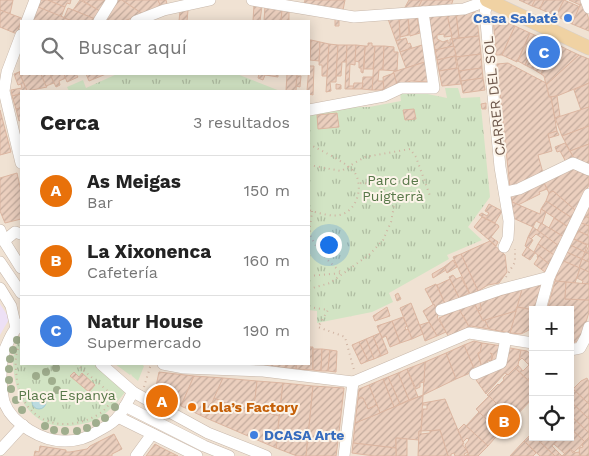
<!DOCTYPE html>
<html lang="es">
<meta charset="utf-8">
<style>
body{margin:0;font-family:"Work Sans",sans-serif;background:#f2f2f2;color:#222}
.controls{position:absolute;right:15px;bottom:15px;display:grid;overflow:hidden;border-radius:0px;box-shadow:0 2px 12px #0003}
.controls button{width:45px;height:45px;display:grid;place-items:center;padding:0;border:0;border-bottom:1px solid #e0e0e0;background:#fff;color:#222;font:25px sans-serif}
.you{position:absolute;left:328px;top:244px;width:18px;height:18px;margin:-12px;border:4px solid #fff;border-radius:50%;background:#1a73e8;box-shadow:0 0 0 8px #1a73e833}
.badge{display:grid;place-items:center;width:32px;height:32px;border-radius:50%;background:#d57056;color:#fff;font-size:16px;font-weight:700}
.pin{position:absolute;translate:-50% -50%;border:2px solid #fff;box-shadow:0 1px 5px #0006}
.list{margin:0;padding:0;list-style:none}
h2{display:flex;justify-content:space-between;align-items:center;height:65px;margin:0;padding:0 20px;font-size:21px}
h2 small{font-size:16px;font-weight:400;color:#767676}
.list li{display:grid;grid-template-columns:32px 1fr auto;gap:15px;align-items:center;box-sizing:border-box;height:70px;padding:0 20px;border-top:1px solid #e0e0e0}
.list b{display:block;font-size:19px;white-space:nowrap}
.list p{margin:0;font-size:16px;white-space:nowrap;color:#767676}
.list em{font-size:16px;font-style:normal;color:#767676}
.icon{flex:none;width:28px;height:28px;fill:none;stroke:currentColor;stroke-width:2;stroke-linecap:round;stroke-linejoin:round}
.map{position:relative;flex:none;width:589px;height:456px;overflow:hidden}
.search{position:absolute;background:#fff;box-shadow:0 2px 12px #0003;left:20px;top:20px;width:290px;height:55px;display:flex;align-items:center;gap:12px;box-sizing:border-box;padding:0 18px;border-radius:0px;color:#767676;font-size:19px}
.panel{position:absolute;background:#fff;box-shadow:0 2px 12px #0003;left:20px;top:90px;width:290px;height:275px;border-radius:0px}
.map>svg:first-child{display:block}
.residential{fill:#f0e2d3;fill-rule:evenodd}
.education{fill:#ede0f5}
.grass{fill:url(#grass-tufts)}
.garden{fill:#d2e4c4}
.water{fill:#bbdbe0;stroke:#a2cad0}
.building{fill:url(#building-hatch);stroke:#dcb6a1}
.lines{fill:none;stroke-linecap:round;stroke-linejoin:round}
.minor-casing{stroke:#c8b8ab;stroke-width:12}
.major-casing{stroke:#d6d0cd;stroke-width:15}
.path{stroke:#cfb3a2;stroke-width:2;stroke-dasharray:1 4;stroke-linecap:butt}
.minor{stroke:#fff;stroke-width:11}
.major{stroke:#f0d2a3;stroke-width:14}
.tree{fill:#a0ae8e}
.shop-dot{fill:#3f7fe0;stroke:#fcf4e9;stroke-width:2}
.food-dot{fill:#e8710a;stroke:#fcf4e9;stroke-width:2}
.labels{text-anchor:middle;stroke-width:4;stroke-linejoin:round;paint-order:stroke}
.shop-label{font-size:14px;font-weight:bold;fill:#366cbe;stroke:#fcf4e9;text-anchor:end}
.street-label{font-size:14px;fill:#6e584c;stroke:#fcf4e9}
.park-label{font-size:14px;fill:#587849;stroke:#fcf4e9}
.food-label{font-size:14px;font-weight:bold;fill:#c56008;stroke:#fcf4e9;text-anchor:start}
</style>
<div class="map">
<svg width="589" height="456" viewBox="0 0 589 456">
<defs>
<pattern id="grass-tufts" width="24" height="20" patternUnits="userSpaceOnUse" patternTransform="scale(1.25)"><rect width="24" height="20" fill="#d2e4c4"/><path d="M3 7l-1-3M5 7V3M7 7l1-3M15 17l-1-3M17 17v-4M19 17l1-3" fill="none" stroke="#afbca1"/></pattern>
<pattern id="building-hatch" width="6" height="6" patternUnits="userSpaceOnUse" patternTransform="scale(1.25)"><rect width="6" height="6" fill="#ebcfbe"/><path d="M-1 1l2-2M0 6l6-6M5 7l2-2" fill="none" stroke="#c3ab9d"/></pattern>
</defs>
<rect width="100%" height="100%" fill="#f9f0e3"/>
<path class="residential" d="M0 0H589V456H0ZM21 21H309V74H21ZM21 91H309V364H21ZM533 310H570V437H533Z"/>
<path class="education" d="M0 304 8 316V321L0 335Z"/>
<g class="grass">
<path d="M117 74H237L280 91H69L67 87 83 80 86 88Z"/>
<path d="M445 88H458L461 98 480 97 490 197 468 227 482 240 447 255 449 259 389 293 393 302 372 312 317 323V311L309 310V108L369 107 401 101 400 93 418 92 447 98Z"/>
<path d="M21 337V364H94L126 391C118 401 110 411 99 418 92 422 84 424 77 425 40 432 19 408 14 374 12 361 13 348 21 337Z"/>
</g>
<path class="garden" d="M115 364H141L144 366 138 381 132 376 131 374 130 375Z"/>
<circle class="water" cx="39" cy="402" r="7"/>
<g class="building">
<path d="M0 0H13L10 14 0 10Z"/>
<path d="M41 0H48L65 7 61 17 38 7Z"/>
<path d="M48 0H71L70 4 67 3 65 7Z"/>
<path d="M80 0 100 11 95 19 73 10Z"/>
<path d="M82 0H107L100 11Z"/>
<path d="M116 0H122L143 14 124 21H103Z"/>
<path d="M122 0H158L161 7 143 14Z"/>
<path d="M158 0H166L167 4 161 7Z"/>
<path d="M305 0H345L343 10 304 4Z"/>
<path d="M409 0H422L418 8 404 9Z"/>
<path d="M422 0H453L451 6 418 8Z"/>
<path d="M519 0H535L532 6Z"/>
<path d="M535 0H544L540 9 532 6Z"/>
<path d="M544 0H564L556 16 540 9Z"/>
<path d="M564 0 580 7 572 24 556 16Z"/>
<path d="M569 0H582L584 3 580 5Z"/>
<path d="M584 3 589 20V31L572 24 580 5Z"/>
<path d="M254 4 262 6 260 21H253Z"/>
<path d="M265 6 282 9 281 21H264Z"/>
<path d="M38 7 73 21H32Z"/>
<path d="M68 8 95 19 93 21H73L64 18Z"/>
<path d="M282 9 289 10V21H281Z"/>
<path d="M0 10 24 19 21 21 17 34 0 27Z"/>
<path d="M188 10 187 21H179L180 11Z"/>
<path d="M476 12 479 36 459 38 456 14Z"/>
<path d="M456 14 459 38 452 39 447 15Z"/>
<path d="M447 15 452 36 444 37V34L437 35V39L443 42 448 40V43H450V39H452L454 46 435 50 429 16Z"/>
<path d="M493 16 515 26 502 55H496Z"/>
<path d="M408 17H417L420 33 410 36Z"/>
<path d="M408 17 409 35 400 37 399 18Z"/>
<path d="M335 18 339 19V26H335Z"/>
<path d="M399 18 400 39 396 41 388 19Z"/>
<path d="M515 26 530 33 517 62 502 55Z"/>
<path d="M530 33 539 37 525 65 518 61Z"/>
<path d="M479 36 481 54 456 57 452 39Z"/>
<path d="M539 37 547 40 533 69 525 65Z"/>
<path d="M406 38 408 44 410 43 412 48 400 52 396 41Z"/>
<path d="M309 40H311L310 57H309Z"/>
<path d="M311 40 320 42 319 61 310 60Z"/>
<path d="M547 40 556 44 541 74 533 69Z"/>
<path d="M320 42 329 44 327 76H322V65H319Z"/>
<path d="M368 43H372V46H375L373 69H364L365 46H368Z"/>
<path d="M329 44 338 45 336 82H330L331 91 326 92Z"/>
<path d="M556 44 579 55 546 85 544 76 541 74Z"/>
<path d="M338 45H347L346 62H342L341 76H336Z"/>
<path d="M347 45H356L355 65 350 64 349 86H354L353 89H345Z"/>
<path d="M356 45 365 46 363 73 361 72V68H359V62L355 61Z"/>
<path d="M422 45 425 62 406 68 400 52Z"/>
<path d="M375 46H384L383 70H379L378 81H383L384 90H372Z"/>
<path d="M384 46 394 47V52H398L397 71 383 70Z"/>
<path d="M454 46 456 56 437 60 435 50Z"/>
<path d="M481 54 482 68 459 71 456 57Z"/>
<path d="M579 55 589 59V83L557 96 549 97 546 85Z"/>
<path d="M455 56 457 68 439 71 437 60Z"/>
<path d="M425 62 428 82 411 81 397 85 393 72Z"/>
<path d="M508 63 546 83 549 97H551L557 131 548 134 552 151 538 155 543 173 510 188 497 64Z"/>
<path d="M309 66H314L313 95 309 94 307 91Z"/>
<path d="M458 68 461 84 442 86 439 71Z"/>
<path d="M482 68 483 78 461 81 459 71Z"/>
<path d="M21 71V74H41L47 87 27 91 19 72Z"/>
<path d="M19 72 27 91H21V94L12 96 11 90 22 88 21 84 18 85 14 74Z"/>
<path d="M394 73 397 85 384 90 383 77Z"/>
<path d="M41 74H50L54 83 46 86Z"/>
<path d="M50 74H64L66 78 59 81 60 85 56 87Z"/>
<path d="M64 74H76L78 77 67 82Z"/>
<path d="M86 74H106L89 81Z"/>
<path d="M259 74H278V77L265 75 263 80 258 78Z"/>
<path d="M287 74H297L296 91H286Z"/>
<path d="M297 76H301L300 87 296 86Z"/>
<path d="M363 77H373L372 90 362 89Z"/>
<path d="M483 78 485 90 463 93 461 81Z"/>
<path d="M354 83H363L362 89H353Z"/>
<path d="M589 83V107L581 110 574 90Z"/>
<path d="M336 84 341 85V89H336Z"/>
<path d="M21 94V108L16 109 12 96Z"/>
<path d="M557 96 560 116 555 118 551 97Z"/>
<path d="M486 103V109H482L481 104Z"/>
<path d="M589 107V126L562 136 555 118Z"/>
<path d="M21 108V120L19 121 16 109Z"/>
<path d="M414 109 416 119 405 120 403 110Z"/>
<path d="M0 110 11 152 0 155Z"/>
<path d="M337 113 339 127 318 129 317 115Z"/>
<path d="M589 126V144L570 151 562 136Z"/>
<path d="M557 131 559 135 549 138 548 134Z"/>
<path d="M565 143 574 158 566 162 560 151 557 152 555 147Z"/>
<path d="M589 144V165L574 158 570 151Z"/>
<path d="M571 168 589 176V185L575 210 553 191 549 193 543 181Z"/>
<path d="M17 173 21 191V219L5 223 0 211V178Z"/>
<path d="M543 181 547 189 539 192 540 194 518 205 512 202 511 196Z"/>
<path d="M553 191 575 210 572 218 546 201 549 193Z"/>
<path d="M546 201 572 218 567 226 541 209Z"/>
<path d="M512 202 540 214 541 209 546 212 542 224 536 221 533 227 513 218Z"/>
<path d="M489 204 502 211 495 223 479 215 482 213 487 216 489 213 485 211Z"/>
<path d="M586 207 589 209V218L582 215Z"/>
<path d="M583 215 589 218V226L579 222Z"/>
<path d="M482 217 498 225 499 227 491 237 498 242 496 246 474 227Z"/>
<path d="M554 218 568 227 564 237 549 228Z"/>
<path d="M579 222 589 226 588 235 575 230Z"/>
<path d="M541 223 564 237 559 246 537 231Z"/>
<path d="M533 227 559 246 554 255 538 244 542 238 536 234 531 239 528 237Z"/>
<path d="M578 231 589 236V254L586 252 589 245 574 239Z"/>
<path d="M528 237 533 240 528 248 525 246Z"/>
<path d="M571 238 587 245 585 252 568 244Z"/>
<path d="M490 241 505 255 507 272 499 283 488 285 478 291 461 254Z"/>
<path d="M538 244 554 255 549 264 534 252Z"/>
<path d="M568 244 585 252 582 259 564 251Z"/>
<path d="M527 247 535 253 530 260 522 255Z"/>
<path d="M564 251 582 259 579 268 561 260Z"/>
<path d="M585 252 589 254V262L582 259Z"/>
<path d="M461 254 478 291 470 294 453 257Z"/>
<path d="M538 255 549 264 545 272 534 264 538 258 537 257Z"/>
<path d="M582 259 589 262V272L579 268Z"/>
<path d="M453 260 457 267 447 273 444 267Z"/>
<path d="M561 260 580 268 575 283 555 281Z"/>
<path d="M444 267 446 270 433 278 432 274Z"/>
<path d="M580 268 589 272V284H582L583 281 577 278Z"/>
<path d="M453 275 456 279 461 277 469 293 459 298 449 277Z"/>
<path d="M450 279 459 298 445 304 437 285Z"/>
<path d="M555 281 566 282 565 299 589 300V312L581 339 573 343H570V310H547Z"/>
<path d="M566 282 589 284V300L565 299Z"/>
<path d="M436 284 445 304 435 308 425 289Z"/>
<path d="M535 285 541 286 534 310 517 307 522 289Z"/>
<path d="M522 289 516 311 483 321 478 311 481 310 480 302Z"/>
<path d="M398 293 401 299 397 301 395 295Z"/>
<path d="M480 302 481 310 478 311 474 303Z"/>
<path d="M411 303 423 334 412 339 400 308Z"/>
<path d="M474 303 483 321 485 320 489 329 471 326 469 327 463 315 462 316 459 309Z"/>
<path d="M434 304 437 311 436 312 438 316 437 317 446 332 437 336 423 311Z"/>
<path d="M387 307 390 316 375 321 373 316Z"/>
<path d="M517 307 533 310 529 330 521 334 510 333Z"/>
<path d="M459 309 469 327 448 336 439 318Z"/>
<path d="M516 311 510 333 489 329 485 320Z"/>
<path d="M403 317 407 326 405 327 406 330 408 329 412 339 400 343 392 321Z"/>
<path d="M392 321 400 343 390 347 386 336 382 338 377 326Z"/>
<path d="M429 322 437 336 425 341 420 325Z"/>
<path d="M380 333 388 353 381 356 373 336Z"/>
<path d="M373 336 381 356 374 359 366 339Z"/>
<path d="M366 339 374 359 368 361 359 342Z"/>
<path d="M474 341 482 343 480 353H478L482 368 475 371 464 345Z"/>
<path d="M359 342 368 361 361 364 352 345Z"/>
<path d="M482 343 502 346 498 362 491 364 493 354 490 353 492 355 491 361 488 360 487 366 482 368 478 353H480Z"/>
<path d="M464 345 475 371 456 379 446 353Z"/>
<path d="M309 347H313V370L296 369V364H309Z"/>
<path d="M505 347 521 350 518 365 508 375 505 373 486 394 474 377 503 365Z"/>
<path d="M313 349H322L321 371 313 370Z"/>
<path d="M322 349 330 350 328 371H321Z"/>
<path d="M330 350 337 351 336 372 328 371Z"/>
<path d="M521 350 527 351 533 356V379L530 377 528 380 515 368 518 365 523 371 529 365 522 358 519 361Z"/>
<path d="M446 353 456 379 423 395 425 362Z"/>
<path d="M425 362 424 382 420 383V387L416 389 407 369Z"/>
<path d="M258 364H272L271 367 257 366Z"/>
<path d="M272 364H286V368L271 367Z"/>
<path d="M286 364H296V369L286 368Z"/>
<path d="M515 368 533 385V398L513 419 487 395 498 384 499 385 504 380 503 378 507 374 508 375Z"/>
<path d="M407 369 418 397 409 400 398 373Z"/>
<path d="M74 372 79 377 82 373 95 385 89 392 70 376Z"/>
<path d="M159 372 194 376 181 406 155 391Z"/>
<path d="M398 373 409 400 400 404 388 377Z"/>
<path d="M194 376 223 378 206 418 181 406Z"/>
<path d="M388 377 400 404 394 407 383 379Z"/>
<path d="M223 378 257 381 255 399 249 413 214 398Z"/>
<path d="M587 378 589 382V404L573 389 581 381Z"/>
<path d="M383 379 394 407 380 413 369 385Z"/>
<path d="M257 381 283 383 279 416 251 408 255 399Z"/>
<path d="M283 383 313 386 306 456H297L276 448Z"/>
<path d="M369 385 377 405 368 409 363 398H358L359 389Z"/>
<path d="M313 386 344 388 338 441 308 438Z"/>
<path d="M573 389 589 404V419L570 401V392Z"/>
<path d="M423 395 421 431H419V440L396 438V448L353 443 355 423Z"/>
<path d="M489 396 499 406 497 407 502 412 503 410 513 419 500 432 491 423 492 422 487 418 486 419 476 409Z"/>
<path d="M214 398 249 413 251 408 279 416 276 448 206 418Z"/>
<path d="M358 398H363L368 409 377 405 380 413 355 423Z"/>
<path d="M445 399 463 442 464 444H462L468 452 464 454 465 456 468 454 469 456H455L454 453 451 454V456H448L440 430 421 431 423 409H427V405H423V403Z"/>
<path d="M570 401 589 419V433L570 415Z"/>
<path d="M479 412 500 432 488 446 466 426Z"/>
<path d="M570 415 589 433V437L585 442 570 428Z"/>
<path d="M464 424 488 446 478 456H469L465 445 469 440 467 438 463 442 458 430Z"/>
<path d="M570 428 585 442 574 452 570 449 565 454 554 444 559 439 558 437H570Z"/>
<path d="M440 430 448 456H418L419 431H421V434L430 433V431Z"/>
<path d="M114 434 122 449 112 454V456H34L35 451 39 452 40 446 66 450V452H70L87 449 90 446Z"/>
<path d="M531 434 533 437H535L555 456H540L524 441Z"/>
<path d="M535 437H558L559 439 552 446 562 456H555Z"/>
<path d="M589 437V456H580L579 448 583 447 582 444Z"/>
<path d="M308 438 338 441 336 456H306Z"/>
<path d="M396 438 407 439V456H396Z"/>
<path d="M524 441 536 453 533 456H510Z"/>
<path d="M353 443 396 448V456H374L352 453Z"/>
<path d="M155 444 160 447 178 456H146Z"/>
<path d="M570 449 573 453 579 452 580 456H562Z"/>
</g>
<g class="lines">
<defs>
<g id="minor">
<path d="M252 0 354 17 464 9 489 0"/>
<path d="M488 0 485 12 500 167 509 221 508 238 504 247"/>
<path d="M586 0 589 8"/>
<path d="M27 21 35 0"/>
<path d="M99 21 112 0"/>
<path d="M136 21 164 10 210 0"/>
<path d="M21 35 7 72 4 91 21 163"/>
<path d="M309 110 384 96 401 88H434L423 12"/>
<path d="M506 192 519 189 573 163 589 170"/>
<path d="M0 230 4 241 21 268"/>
<path d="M4 241 15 232 21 234"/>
<path d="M0 262 21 293"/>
<path d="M0 288 11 306 16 328"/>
<path d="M441 310 499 290 549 277"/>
<path d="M540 310 549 277 589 194"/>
<path d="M21 324C13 329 9 340 5 349 0 366 0 385 4 402 12 424 43 442 66 441 77 441 89 437 98 431 105 427 112 424 117 418 124 411 128 400 133 392"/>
<path d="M570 350 580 348 586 337 589 327"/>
<path d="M101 364 133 392 208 433 266 456"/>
<path d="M163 364 184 368 263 371 353 382 469 333 533 343"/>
<path d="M475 374 501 363 506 338"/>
<path d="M125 406 204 446 229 456"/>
<path d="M118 417 197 456"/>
<path d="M0 450 23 425"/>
<path d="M136 456 152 434"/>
<path d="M344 456 353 382"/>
</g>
<path id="major" d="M487 0 589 48"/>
</defs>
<use href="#minor" class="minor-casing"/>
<use href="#major" class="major-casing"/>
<g class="path">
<path d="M309 144C321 151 347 162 355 173 363 186 358 208 343 214 334 218 318 213 309 210"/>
<path d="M309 165 341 171 365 157 410 149 416 157 430 196"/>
<path d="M312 211C312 217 309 226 310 232 312 246 331 264 342 273"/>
<path d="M309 276 342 273"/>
<path d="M506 277 515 262V249"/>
<path d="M309 289 330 283 370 254 383 240 391 222 394 206C383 185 382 184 358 183"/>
<path d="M309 307 328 310 318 327 345 337 354 370"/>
<path d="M18 349C14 358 16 370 17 380 24 423 64 435 99 414 106 410 110 402 115 397"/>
<path d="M76 364 116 398"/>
<path d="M144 387 151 364"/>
</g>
<use href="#minor" class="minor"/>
<use href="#major" class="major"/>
</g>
<g class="tree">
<circle cx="17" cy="340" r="4"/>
<circle cx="13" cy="350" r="4"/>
<circle cx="10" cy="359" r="4"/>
<circle cx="56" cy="368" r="4"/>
<circle cx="9" cy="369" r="4"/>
<circle cx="46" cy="372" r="4"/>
<circle cx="36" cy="376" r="4"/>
<circle cx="9" cy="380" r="4"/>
<circle cx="52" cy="381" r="4"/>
<circle cx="11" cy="389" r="4"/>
<circle cx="57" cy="390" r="4"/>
<circle cx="66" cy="397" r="4"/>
<circle cx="16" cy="400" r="4"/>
<circle cx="115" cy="407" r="4"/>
<circle cx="22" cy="410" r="4"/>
<circle cx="105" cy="418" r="4"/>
<circle cx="96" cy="423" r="4"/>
<circle cx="45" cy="426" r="4"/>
<circle cx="87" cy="428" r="4"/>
<circle cx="54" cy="430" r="4"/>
<circle cx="65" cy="431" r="4"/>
<circle cx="77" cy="431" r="4"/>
</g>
<g class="shop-dot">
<circle cx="568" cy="18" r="5"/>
<circle cx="254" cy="435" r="5"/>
</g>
<circle class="food-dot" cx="192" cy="407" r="5"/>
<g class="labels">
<g class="shop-label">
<text x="558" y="23">Casa Sabaté</text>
<text x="264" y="440" text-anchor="start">DCASA Arte</text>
</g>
<g class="street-label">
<text transform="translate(494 96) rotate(-96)" y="5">CARRER DEL SOL</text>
</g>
<g class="park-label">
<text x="393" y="185">Parc de<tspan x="393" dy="16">Puigterrà</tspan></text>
<text x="67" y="400">Plaça Espanya</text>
</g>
<g class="food-label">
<text x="202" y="412">Lola’s Factory</text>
</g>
</g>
</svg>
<div class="controls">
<button>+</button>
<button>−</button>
<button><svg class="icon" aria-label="locate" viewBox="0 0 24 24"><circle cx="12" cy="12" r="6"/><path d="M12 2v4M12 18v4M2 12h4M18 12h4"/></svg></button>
</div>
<div class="you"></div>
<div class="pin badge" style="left:162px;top:401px;background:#e8710a">A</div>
<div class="pin badge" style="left:504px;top:421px;background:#e8710a">B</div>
<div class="pin badge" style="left:544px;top:52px;background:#3f7fe0">C</div>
<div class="search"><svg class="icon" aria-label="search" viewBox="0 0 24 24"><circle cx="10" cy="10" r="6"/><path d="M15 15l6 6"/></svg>Buscar aquí</div>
<section class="panel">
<h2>Cerca<small>3 resultados</small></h2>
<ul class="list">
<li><span class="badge" style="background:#e8710a">A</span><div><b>As Meigas</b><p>Bar</p></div><em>150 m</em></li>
<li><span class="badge" style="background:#e8710a">B</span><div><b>La Xixonenca</b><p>Cafetería</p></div><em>160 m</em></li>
<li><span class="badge" style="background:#3f7fe0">C</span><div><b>Natur House</b><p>Supermercado</p></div><em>190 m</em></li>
</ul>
</section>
</div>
